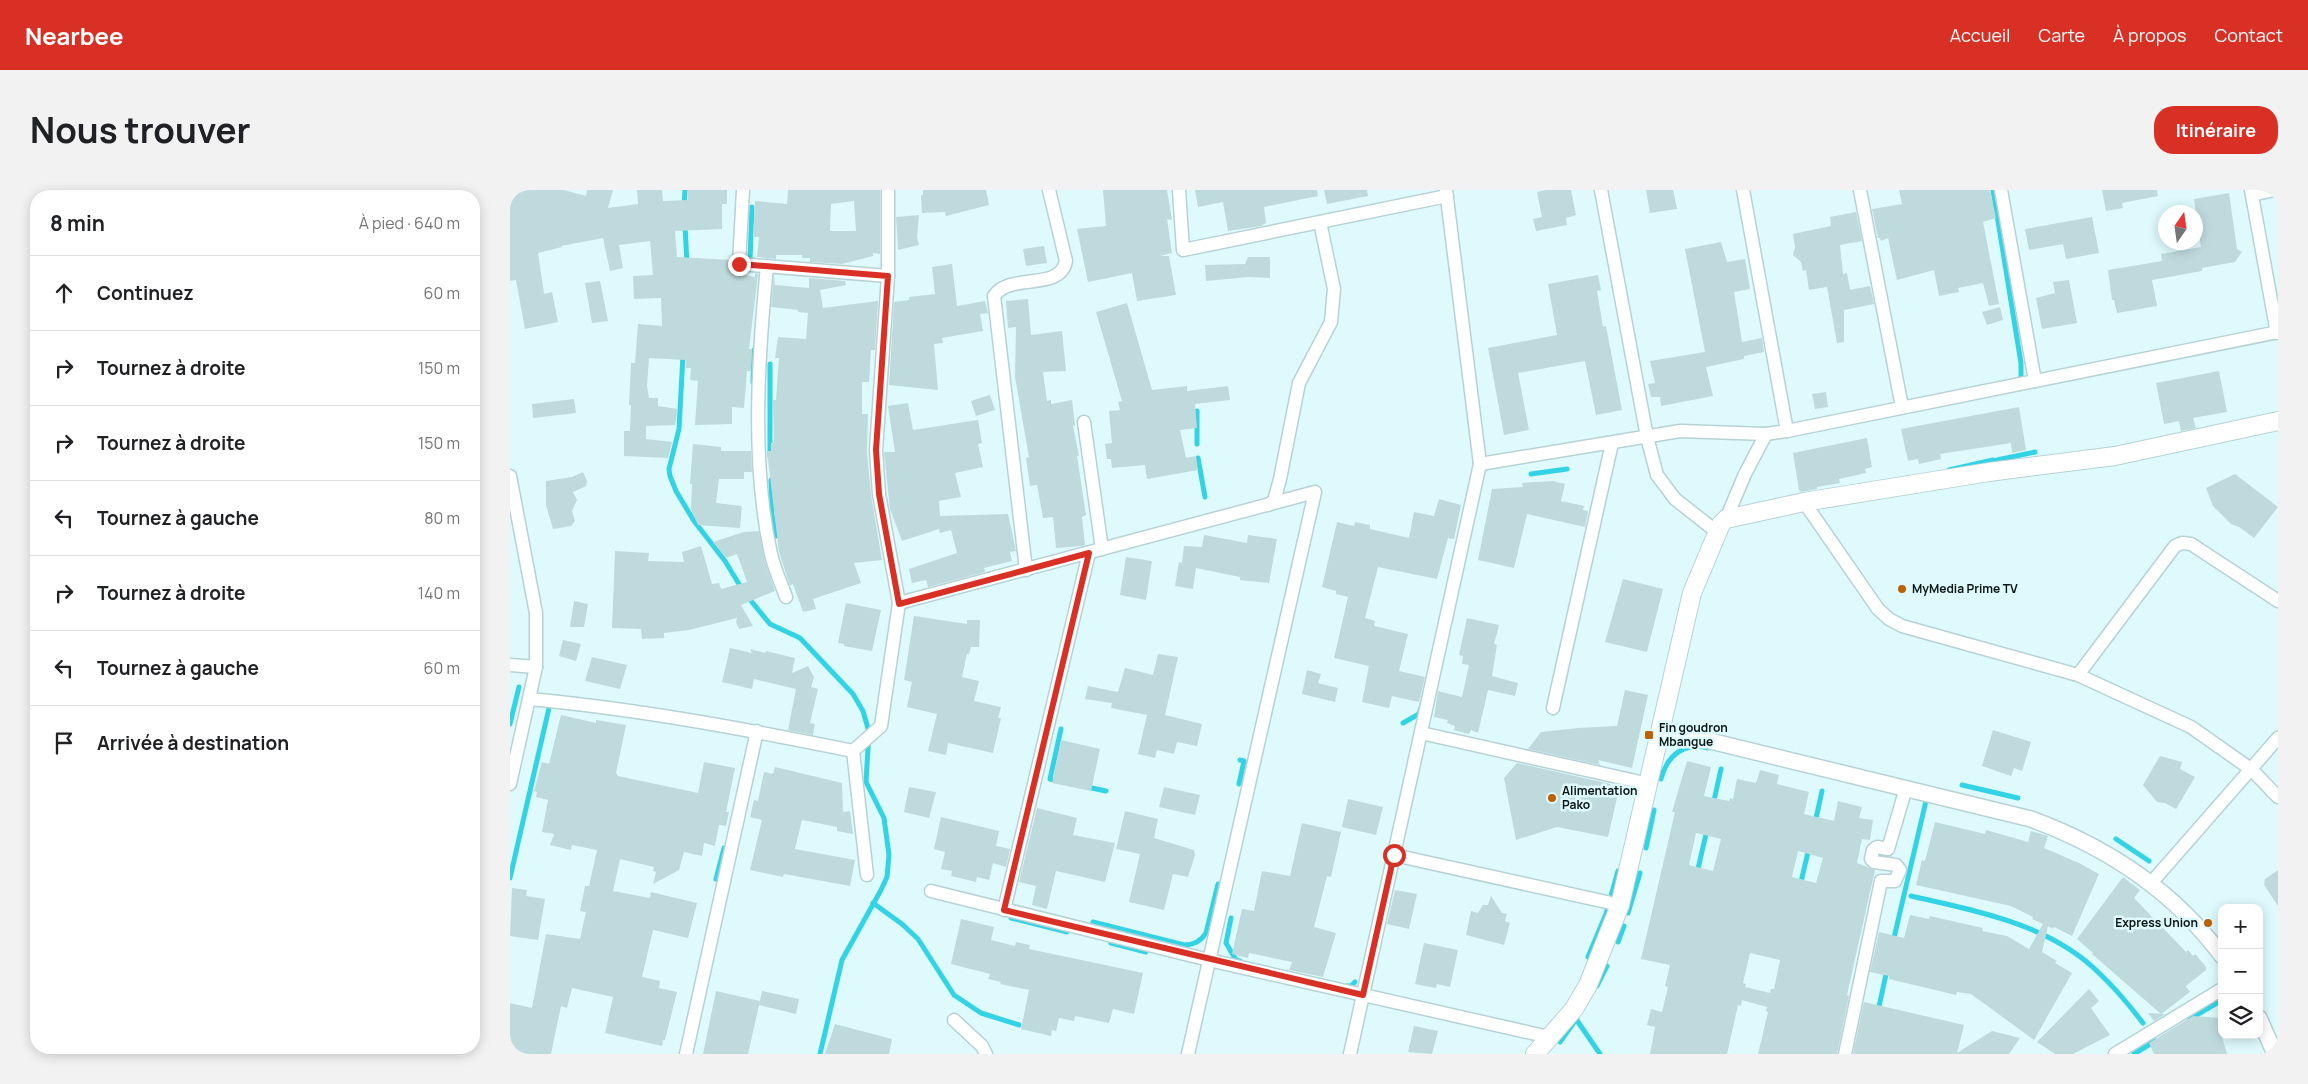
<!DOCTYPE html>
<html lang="fr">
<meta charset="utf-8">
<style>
body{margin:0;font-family:Manrope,sans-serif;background:#f2f2f2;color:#202124}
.controls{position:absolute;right:15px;bottom:15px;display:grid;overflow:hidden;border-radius:10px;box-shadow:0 2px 12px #0003}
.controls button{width:45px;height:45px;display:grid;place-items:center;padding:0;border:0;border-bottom:1px solid #e0e0e0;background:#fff;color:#202124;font:25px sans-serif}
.compass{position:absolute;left:1648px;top:15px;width:45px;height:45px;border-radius:50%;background:#fff;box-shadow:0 2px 12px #0003;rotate:13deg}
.stop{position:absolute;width:15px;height:15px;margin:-11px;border:4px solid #d93025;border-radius:50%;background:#fff}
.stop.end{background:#d93025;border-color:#fff;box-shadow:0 1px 5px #0008}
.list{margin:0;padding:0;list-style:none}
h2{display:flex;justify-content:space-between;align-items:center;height:65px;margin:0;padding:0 20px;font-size:21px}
h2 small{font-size:16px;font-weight:400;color:#757577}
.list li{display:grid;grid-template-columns:32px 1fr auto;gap:15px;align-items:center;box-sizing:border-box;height:75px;padding:0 20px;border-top:1px solid #e0e0e0}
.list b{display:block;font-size:19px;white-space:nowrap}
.list em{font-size:16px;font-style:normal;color:#757577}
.icon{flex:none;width:28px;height:28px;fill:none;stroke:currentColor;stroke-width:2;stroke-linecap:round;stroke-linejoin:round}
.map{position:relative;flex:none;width:1768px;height:864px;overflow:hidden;border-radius:20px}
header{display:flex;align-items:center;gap:30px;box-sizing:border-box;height:70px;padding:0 25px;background:#d93025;color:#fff}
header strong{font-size:24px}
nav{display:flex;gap:28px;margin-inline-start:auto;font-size:18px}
.intro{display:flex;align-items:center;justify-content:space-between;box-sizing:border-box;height:120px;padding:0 30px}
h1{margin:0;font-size:35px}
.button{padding:12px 22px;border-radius:20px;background:#d93025;color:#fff;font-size:18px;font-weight:700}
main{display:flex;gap:30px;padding:0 30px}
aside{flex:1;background:#fff;border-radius:20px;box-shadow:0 2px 12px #0003}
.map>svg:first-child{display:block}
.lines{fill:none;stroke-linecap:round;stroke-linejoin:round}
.stream{stroke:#32d3e4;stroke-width:5}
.building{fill:#bfdadd;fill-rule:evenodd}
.minor-casing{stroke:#b6d2d5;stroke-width:15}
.tertiary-casing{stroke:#b6d2d5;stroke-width:18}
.secondary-casing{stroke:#b6d2d5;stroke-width:20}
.minor{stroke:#fff;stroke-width:12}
.tertiary{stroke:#fff;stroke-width:15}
.secondary{stroke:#fff;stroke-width:18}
.route{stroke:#d93025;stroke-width:6}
.poi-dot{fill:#bc6203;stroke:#defafd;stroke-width:2}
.labels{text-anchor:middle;stroke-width:5;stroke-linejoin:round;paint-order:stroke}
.poi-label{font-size:12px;font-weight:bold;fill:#0b1516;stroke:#defafd;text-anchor:start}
</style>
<header>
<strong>Nearbee</strong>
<nav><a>Accueil</a><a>Carte</a><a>À propos</a><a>Contact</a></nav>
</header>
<div class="intro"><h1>Nous trouver</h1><a class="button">Itinéraire</a></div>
<main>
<aside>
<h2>8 min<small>À pied · 640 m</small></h2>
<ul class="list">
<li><svg class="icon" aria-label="ahead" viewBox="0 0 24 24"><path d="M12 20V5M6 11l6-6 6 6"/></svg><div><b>Continuez</b></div><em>60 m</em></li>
<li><svg class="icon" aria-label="right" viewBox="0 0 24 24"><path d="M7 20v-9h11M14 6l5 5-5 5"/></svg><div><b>Tournez à droite</b></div><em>150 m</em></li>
<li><svg class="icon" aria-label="right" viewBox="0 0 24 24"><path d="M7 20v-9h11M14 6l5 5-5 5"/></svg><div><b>Tournez à droite</b></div><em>150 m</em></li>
<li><svg class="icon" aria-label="left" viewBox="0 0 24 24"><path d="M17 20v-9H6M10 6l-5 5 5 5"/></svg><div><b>Tournez à gauche</b></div><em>80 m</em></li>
<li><svg class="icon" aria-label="right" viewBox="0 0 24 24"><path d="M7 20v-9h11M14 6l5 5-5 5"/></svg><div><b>Tournez à droite</b></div><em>140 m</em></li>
<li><svg class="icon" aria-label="left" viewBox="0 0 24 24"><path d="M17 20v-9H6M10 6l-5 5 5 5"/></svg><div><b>Tournez à gauche</b></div><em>60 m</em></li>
<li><svg class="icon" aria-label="arrive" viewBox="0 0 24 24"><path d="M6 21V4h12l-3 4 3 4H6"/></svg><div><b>Arrivée à destination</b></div></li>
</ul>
</aside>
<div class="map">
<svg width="1768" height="864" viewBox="0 0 1768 864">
<rect width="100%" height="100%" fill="#defafd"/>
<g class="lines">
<g class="stream">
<path d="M1483 0 1511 173V188"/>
<path d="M174 17 175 0"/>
<path d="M242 17 240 70H244"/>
<path d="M175 35 177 74"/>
<path d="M173 165 169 239 159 279 160 286 166 301 184 331 215 371 232 399"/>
<path d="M260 174V266"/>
<path d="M243 192 244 160"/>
<path d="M687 254V221"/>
<path d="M688 268 695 307"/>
<path d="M1487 270 1525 262"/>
<path d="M1439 280 1483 270"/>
<path d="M1021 284 1057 279"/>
<path d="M261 290 262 325 266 346"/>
<path d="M237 406 260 434 290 448 343 504 353 521 359 542 356 592 374 628 379 665 377 687 371 700 332 770 310 864"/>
<path d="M893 533 909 524 911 518"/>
<path d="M0 534 9 497"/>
<path d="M1151 589C1157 566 1173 552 1198 558"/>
<path d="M549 591 540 589 551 539"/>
<path d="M729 594 734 571 730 570"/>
<path d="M1452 595 1508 608"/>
<path d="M577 597 596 601"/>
<path d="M1203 615 1211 579"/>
<path d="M1305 633 1312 601"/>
<path d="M1606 649 1639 671"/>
<path d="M1136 658 1144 620"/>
<path d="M1187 683 1197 640"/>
<path d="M0 688 39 518"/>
<path d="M206 689 214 658"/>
<path d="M1290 696 1299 658"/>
<path d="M1401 706C1466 721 1541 734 1590 784 1606 799 1620 816 1633 833"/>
<path d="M363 713 392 734 408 749 444 805 471 823 509 835"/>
<path d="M1118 723 1130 683"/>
<path d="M501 728 557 742"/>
<path d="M721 728 716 753 726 770 730 771"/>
<path d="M583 732 674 755C684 755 691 751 696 743L708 694"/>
<path d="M1108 752 1114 736"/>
<path d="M1383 752 1416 611"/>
<path d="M601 753 636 762"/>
<path d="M1078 767 1096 724 1108 681"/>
<path d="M835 796H841L845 792"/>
<path d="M1087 796 1097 776"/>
<path d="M1368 821 1377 780"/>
<path d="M1066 829 1090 864"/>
<path d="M1680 829 1712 810"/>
<path d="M1050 852 1067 828"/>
<path d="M1624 864 1645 851"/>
</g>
</g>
<g class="building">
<path d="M0 0H54L76 6 77 0H103L98 18 128 14 127 0H152L153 11 178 10 177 0H217V14H212V39L165 41 167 67 221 70V83L245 87V83L248 84 239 159H242L241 181H237L234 218 222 217V234L185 235 188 191 180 190 181 178H176V170L139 168 137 196 139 208H148V216L168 219 165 235 136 236V249L162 252 158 268 114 266V241H120L121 215H119L121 173H125L128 134 152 136 151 108 124 109 123 86 143 85 140 51 109 55 113 78 100 81 93 48 51 56 52 57 28 63 34 104 42 102 48 132 15 139 6 90 0 91Z"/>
<path d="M278 0H370V64L363 63V66L332 74 300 72V68H292V65H266V69L247 67 249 47H243L245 11 277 14ZM344 11 346 41H320L321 14Z"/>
<path d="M413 0H476L479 15 436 26 435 22 412 23 411 5H413Z"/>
<path d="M593 0H657L662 30 657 29 662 63 650 66H659L666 105 627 111 622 83 578 92 567 39 596 36Z"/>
<path d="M685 0H807L808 6 754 17 756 33 751 36 718 41 713 12 688 17Z"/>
<path d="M814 0H857L858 6 817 14Z"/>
<path d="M1036 0H1061L1066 25 1056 28 1057 35 1026 41 1023 29 1032 27 1027 2Z"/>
<path d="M1136 0H1163L1167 19 1140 23Z"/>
<path d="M1389 0H1480L1486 28 1473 32 1489 114 1479 116 1473 93 1448 98 1449 102 1429 106 1424 80 1387 90 1378 48 1371 51 1370 48H1368L1362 19 1392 14Z"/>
<path d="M1592 0H1647L1648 6 1612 13 1613 18 1596 21Z"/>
<path d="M1719 3 1727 59 1732 62 1725 72 1692 78V81L1642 90 1647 116 1607 123 1604 110H1602L1598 80 1652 71 1651 64 1691 57 1684 9Z"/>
<path d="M1346 22 1352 51 1330 55 1333 84 1337 83 1340 100 1360 96 1364 114 1334 120V152L1327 153 1317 97 1299 100 1296 80 1293 81 1291 72 1283 65 1285 57 1283 44 1321 36 1320 27Z"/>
<path d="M409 25 407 47 409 55 388 60 386 27Z"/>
<path d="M1582 27 1589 63 1556 69 1553 54 1519 60 1515 39Z"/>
<path d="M1211 52 1217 72 1235 69 1240 99 1224 102 1232 152 1252 148 1254 162 1234 166V169L1196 177 1203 206 1151 216 1150 207H1141L1138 194 1145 193 1140 171 1195 162 1175 59Z"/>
<path d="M534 56 537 73 516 76 513 59Z"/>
<path d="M738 67H760V88L738 87 696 91 695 75 735 74Z"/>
<path d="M442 74 447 116 475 111 478 123 470 124 473 141 432 148 433 153 424 154 428 200 379 195 384 112 399 110V107L425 104 422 77Z"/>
<path d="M264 85 265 95 299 98V88L335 91 336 95 310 100 313 118 368 111 365 160H361L359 192H352V224H358L357 262 361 305 372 370 344 373 351 393 303 409 306 419 293 422 283 394 280 396 269 362 257 261H261V253H264L263 210H266L269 168H265L268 147 296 149 298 123 288 122V120L261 117Z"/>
<path d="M1088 85 1091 100 1087 101 1093 137 1096 136 1112 220 1086 225 1075 171 1008 183 1019 240 994 245 978 158 1047 145 1038 94Z"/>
<path d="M1559 90 1567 133 1532 139 1526 108 1545 103 1543 92Z"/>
<path d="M90 91 98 131 82 133 75 93Z"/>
<path d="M518 109 521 145 552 141 556 181 533 182 537 211 541 210V214L562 210 565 235 563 236 569 266H567L576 325 572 327 575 355 572 356 546 358 543 327 533 328 527 295 520 296 516 268 519 267 505 187 506 137 498 138 496 111Z"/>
<path d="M617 113 642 200 677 196V201L718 196 720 210 685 214 687 238 670 240 676 268 686 266 688 280 637 289 635 275 602 278 601 269H597L595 254 602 253 599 221 610 220 608 212 612 211 586 122Z"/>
<path d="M1490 117 1493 130 1477 135 1472 122Z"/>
<path d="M1709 181 1717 222 1683 228 1686 238 1671 241 1669 231 1654 234 1646 193Z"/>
<path d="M1316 202 1318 217 1305 219 1302 204Z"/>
<path d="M480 205 485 220 466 226 461 211Z"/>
<path d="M64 209 66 223 23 228 22 214Z"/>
<path d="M398 213 403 240 468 230 472 253 468 254 473 277 445 283 451 307 429 311 430 326 498 324 506 361 500 362 502 371 474 378 475 382 418 397 416 390 402 393 399 379 447 363 441 340 430 343 429 339 392 351 380 319 374 262H385L378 216Z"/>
<path d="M1509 217 1516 260 1502 263 1501 253 1430 264 1431 269 1409 274 1408 269 1398 271 1391 239Z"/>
<path d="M1357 248 1362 277 1355 279 1356 283 1329 289 1330 293 1307 297V299L1291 302 1289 300 1283 263Z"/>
<path d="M183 254 211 257V261H241L242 282H234V289H209L206 313 232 316 230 338 188 335 181 319 182 294H180Z"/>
<path d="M73 282 77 291 76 296 63 302 67 310 62 321 65 331 61 336 43 339 36 315V291L62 287Z"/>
<path d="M1725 284 1768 317 1744 348 1729 337 1721 334 1703 316 1696 298Z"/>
<path d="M1043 291 1055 294 1051 311 1074 316 1073 320 1078 321 1075 337 1017 324 1004 378 968 370 982 299 1013 297 1012 293Z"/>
<path d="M929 309 951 315 944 349 938 348 927 389 868 377 855 428 865 431 864 436 898 444 889 481 915 487 909 512 882 506 879 518 852 512 859 476 824 468 838 407 826 404V401L812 397 827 332 844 336 845 332 860 335V339L899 348 904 322 924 326Z"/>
<path d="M249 341 255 372 265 401 231 415 243 436 229 439 226 432 227 428 179 440 154 443V448L132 449 131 439 102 438 105 361 139 363 138 371 174 372 172 362 191 356 202 394 209 393 211 399 237 392 227 364 216 368 203 352 234 342Z"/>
<path d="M694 345 737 353 738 345 767 349 759 393 730 390V387L686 378 683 399 665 396 669 372 672 373 674 356 692 357Z"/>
<path d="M616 367 642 371 636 410 610 405Z"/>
<path d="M1113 389 1153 399 1137 462 1095 452Z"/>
<path d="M64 411 78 414 74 437H60Z"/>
<path d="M336 413 371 420 362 461 334 456V454L328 453Z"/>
<path d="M404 426 457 434V430H470L469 457H461L459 464H457L452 487 469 491 464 511 491 517 488 528H491L483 563 438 553 436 565 418 561 427 524 397 517 402 492 394 490Z"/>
<path d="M957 428 989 435 984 454 987 455 982 486 1008 493 1005 506 978 500 968 543 961 540 959 544 944 540 945 536 937 533 938 530 924 527 928 501 952 507 959 475 952 474 953 466 949 465Z"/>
<path d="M53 450 71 454 66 471 49 466Z"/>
<path d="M220 458 242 463 240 459 255 463 256 461 285 468 282 483 298 476 304 487 301 497 308 499 300 533 305 534 303 545 278 540 286 499 244 489 242 499 212 492Z"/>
<path d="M648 464 668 467 655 525 692 534 687 556 667 552 664 564 647 560 645 568 628 564 637 525 601 518 602 513 575 509 578 496 608 502 615 478 643 485Z"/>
<path d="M82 467 117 475 110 499 75 491Z"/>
<path d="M797 480 811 484 808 493 828 498 825 512 792 504Z"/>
<path d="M1115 500 1138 505 1122 578 1088 570 1090 575 1018 559 1031 542 1068 538 1107 536Z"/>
<path d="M51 525 86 533V530L116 535 106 583 108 586 188 603 194 572 225 578 216 622H219L216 636 209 635 205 656 194 653 192 666 174 662 169 680 143 694 146 682 143 681 144 677 110 669 103 701 140 708 141 702 187 713 178 748 143 740 132 787 150 791 149 798 167 802 155 850H153L152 856 95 843 103 807 62 798 57 818 51 816 41 864H0V813L22 818 36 744 70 749 76 722 70 721 75 696H79L87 660 62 655 61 660 40 655 44 644 32 642 38 610 26 607 27 602 24 601 32 572 39 574Z"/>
<path d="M1483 540 1521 552 1512 581 1504 578 1501 586 1472 576Z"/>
<path d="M551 550 590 559 581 601 542 593Z"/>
<path d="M1650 566 1672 572 1670 579 1685 587 1666 619 1655 613 1647 612 1633 595Z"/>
<path d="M1177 571 1201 577 1194 606 1219 611 1220 608 1223 609 1227 589 1246 593 1250 580 1269 585 1267 594 1299 602 1294 624 1324 631 1328 611 1352 617 1349 628 1363 630 1360 650 1352 649 1347 673 1365 680 1337 805 1339 806 1327 864H1248L1258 822 1256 821 1257 817 1232 810 1231 816 1228 815 1217 864H1140L1145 837 1137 835 1141 819 1152 822 1158 797 1155 796 1160 775 1131 769 1165 622H1162ZM1186 643 1211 649 1203 681 1179 675ZM1288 661 1313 668 1306 693 1282 687ZM1240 763 1270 770 1264 799H1261L1260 803 1235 797 1236 794 1233 793Z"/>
<path d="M1007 573 1100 594 1107 608 1098 647 1047 637 1006 650 994 588Z"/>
<path d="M265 577 332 593 333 622 340 621 343 644 327 641V637L292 630 285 659 345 670 340 696 274 684 273 687 240 680 252 630 240 627 244 610 248 611 254 582 263 584Z"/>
<path d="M399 597 426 602 419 628 394 622Z"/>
<path d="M654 597 690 605 685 625 649 617Z"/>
<path d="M838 609 873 617 866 645 832 637Z"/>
<path d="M527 618 567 628 563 645 605 653 595 692 546 681 537 719 522 715 526 696 509 692Z"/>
<path d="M615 621 648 629 644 648 684 660 685 665 678 687 663 684 654 720 619 712 630 664 606 659Z"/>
<path d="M431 627 489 641 486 656 500 659 496 677 483 673 479 690 467 687 466 692 441 686 442 681 431 679 435 662 424 659Z"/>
<path d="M1425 632 1475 644 1476 640 1518 652 1521 641 1538 646 1534 658 1569 673 1589 684 1562 746 1544 737 1543 739 1538 736 1532 762 1547 771 1545 773 1562 783 1524 850 1461 804 1447 802 1446 805 1379 789V786L1360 782 1369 742 1394 748 1400 725 1419 729 1420 726 1473 738 1472 741 1497 746 1519 759 1533 734 1522 729 1523 727 1501 716 1406 695 1412 670 1415 671Z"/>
<path d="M792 633 831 642 821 687 817 686 804 737 826 743 813 787 779 780 782 772 739 763 738 768 722 764 732 719 744 721 752 681 780 686Z"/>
<path d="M1768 680V716L1754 695 1755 689Z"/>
<path d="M1613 687 1630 700 1624 708 1676 762 1678 760 1683 766 1685 764 1696 777V780L1676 796 1680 802 1651 824 1582 764 1583 763 1567 749Z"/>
<path d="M2 698 17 700 16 706 35 709 28 750 0 746Z"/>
<path d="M885 700 907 704 899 739 877 734Z"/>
<path d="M981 706 992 723 997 724 995 731 1000 733 994 755 956 745 961 721 968 723 973 715H978Z"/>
<path d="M451 729 484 737 481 750 505 756 506 752 520 755 519 759 633 783 624 824 603 819 599 833 565 826 564 831 549 828 546 841 542 840 541 846 511 839 519 800 490 794 491 792 478 789 480 784 441 774Z"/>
<path d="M914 753 948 760 940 797 927 794 926 798 905 794Z"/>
<path d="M1579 799 1589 811 1581 818 1600 845 1563 864H1545L1527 852Z"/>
<path d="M206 801 250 811 238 864H193Z"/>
<path d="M252 801 289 809 286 824 249 815Z"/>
<path d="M1354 812 1454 835 1447 863 1482 841 1510 848 1499 864H1343Z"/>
<path d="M1638 823 1655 824 1644 831Z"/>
<path d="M1683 826 1712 828V847L1717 864H1644L1639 853Z"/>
<path d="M325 834 382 849 379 864H315Z"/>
<path d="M904 836 928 841 922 864 898 862Z"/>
</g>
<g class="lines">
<defs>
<g id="minor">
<path d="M233 0 229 74 378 86"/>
<path d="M669 0 673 60 937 6"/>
<path d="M1091 0 1137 247 1147 285 1165 309 1207 342"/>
<path d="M1233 0 1277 241"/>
<path d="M1350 0 1392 217"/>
<path d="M1491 0 1525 191"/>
<path d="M1741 0 1767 143"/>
<path d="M1742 5 1764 0"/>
<path d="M257 76C248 168 241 274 261 364 264 378 271 393 276 407"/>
<path d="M574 232 592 359"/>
<path d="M970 274 1170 241 1256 244 1277 241 1768 142"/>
<path d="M0 286 26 423V477L0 594"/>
<path d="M1294 312 1368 419 1379 429 1392 436 1568 485 1681 537 1742 580 1768 607"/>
<path d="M758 315 764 311 770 289 789 193 821 132 824 99 810 32"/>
<path d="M1216 329 1235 284 1256 244"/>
<path d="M516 380 484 106C500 82 550 102 556 71L539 0"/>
<path d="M389 413 805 302 678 864"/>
<path d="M0 475 26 477"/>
<path d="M1568 485 1665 356 1672 353 1681 354 1768 411"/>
<path d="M19 509C128 519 235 539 343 561"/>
<path d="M1043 518 1102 253"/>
<path d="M911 543 1139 594"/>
<path d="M343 561 371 536 389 413 369 304 366 260 378 86V0"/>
<path d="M343 561 357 685"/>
<path d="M884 665 1110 715"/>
<path d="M1642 692 1768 548"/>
<path d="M421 701 699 770 1039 847"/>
<path d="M494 720 579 363"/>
<path d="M444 830 472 856 476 864"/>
<path d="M176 864 247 541"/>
<path d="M840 864 970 274 936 0"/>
<path d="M1335 864 1371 691H1385L1390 680 1386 675 1364 672 1361 669 1363 660 1367 657 1378 659 1396 598"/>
<path d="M1605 864 1712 799"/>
</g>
<g id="tertiary">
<path d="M1151 539 1521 629C1597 657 1663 700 1712 766"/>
<path d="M1749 828 1765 864"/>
</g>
<path id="secondary" d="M1025 864 1064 819 1078 795 1110 715 1182 403 1211 334 1216 329 1294 312 1479 282 1605 266 1768 231"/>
</defs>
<use href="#minor" class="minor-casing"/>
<use href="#tertiary" class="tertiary-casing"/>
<use href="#secondary" class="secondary-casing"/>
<use href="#minor" class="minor"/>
<use href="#tertiary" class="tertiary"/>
<use href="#secondary" class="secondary"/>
</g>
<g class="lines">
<path class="route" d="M229 74 378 86 366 260 369 304 389 414 579 363 494 720 853 805 884 665"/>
</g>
<g class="poi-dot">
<circle cx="1392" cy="399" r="5"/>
<rect x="1134" y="540" width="10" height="10" rx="2.5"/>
<circle cx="1042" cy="608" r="5"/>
<circle cx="1698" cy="733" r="5"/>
</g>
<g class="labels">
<g class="poi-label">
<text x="1402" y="403">MyMedia Prime TV</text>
<text x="1149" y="542">Fin goudron<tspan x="1149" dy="14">Mbangue</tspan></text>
<text x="1052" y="605">Alimentation<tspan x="1052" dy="14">Pako</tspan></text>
<text x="1688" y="737" text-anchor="end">Express Union</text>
</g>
</g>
</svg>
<div class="controls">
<button>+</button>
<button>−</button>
<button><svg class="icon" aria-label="layers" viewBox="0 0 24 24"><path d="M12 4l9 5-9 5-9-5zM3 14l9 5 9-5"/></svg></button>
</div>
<svg class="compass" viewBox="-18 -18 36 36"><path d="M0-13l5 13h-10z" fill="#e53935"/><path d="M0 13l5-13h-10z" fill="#757577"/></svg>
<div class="stop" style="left:884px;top:665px"></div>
<div class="stop end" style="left:229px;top:74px"></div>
</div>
</main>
